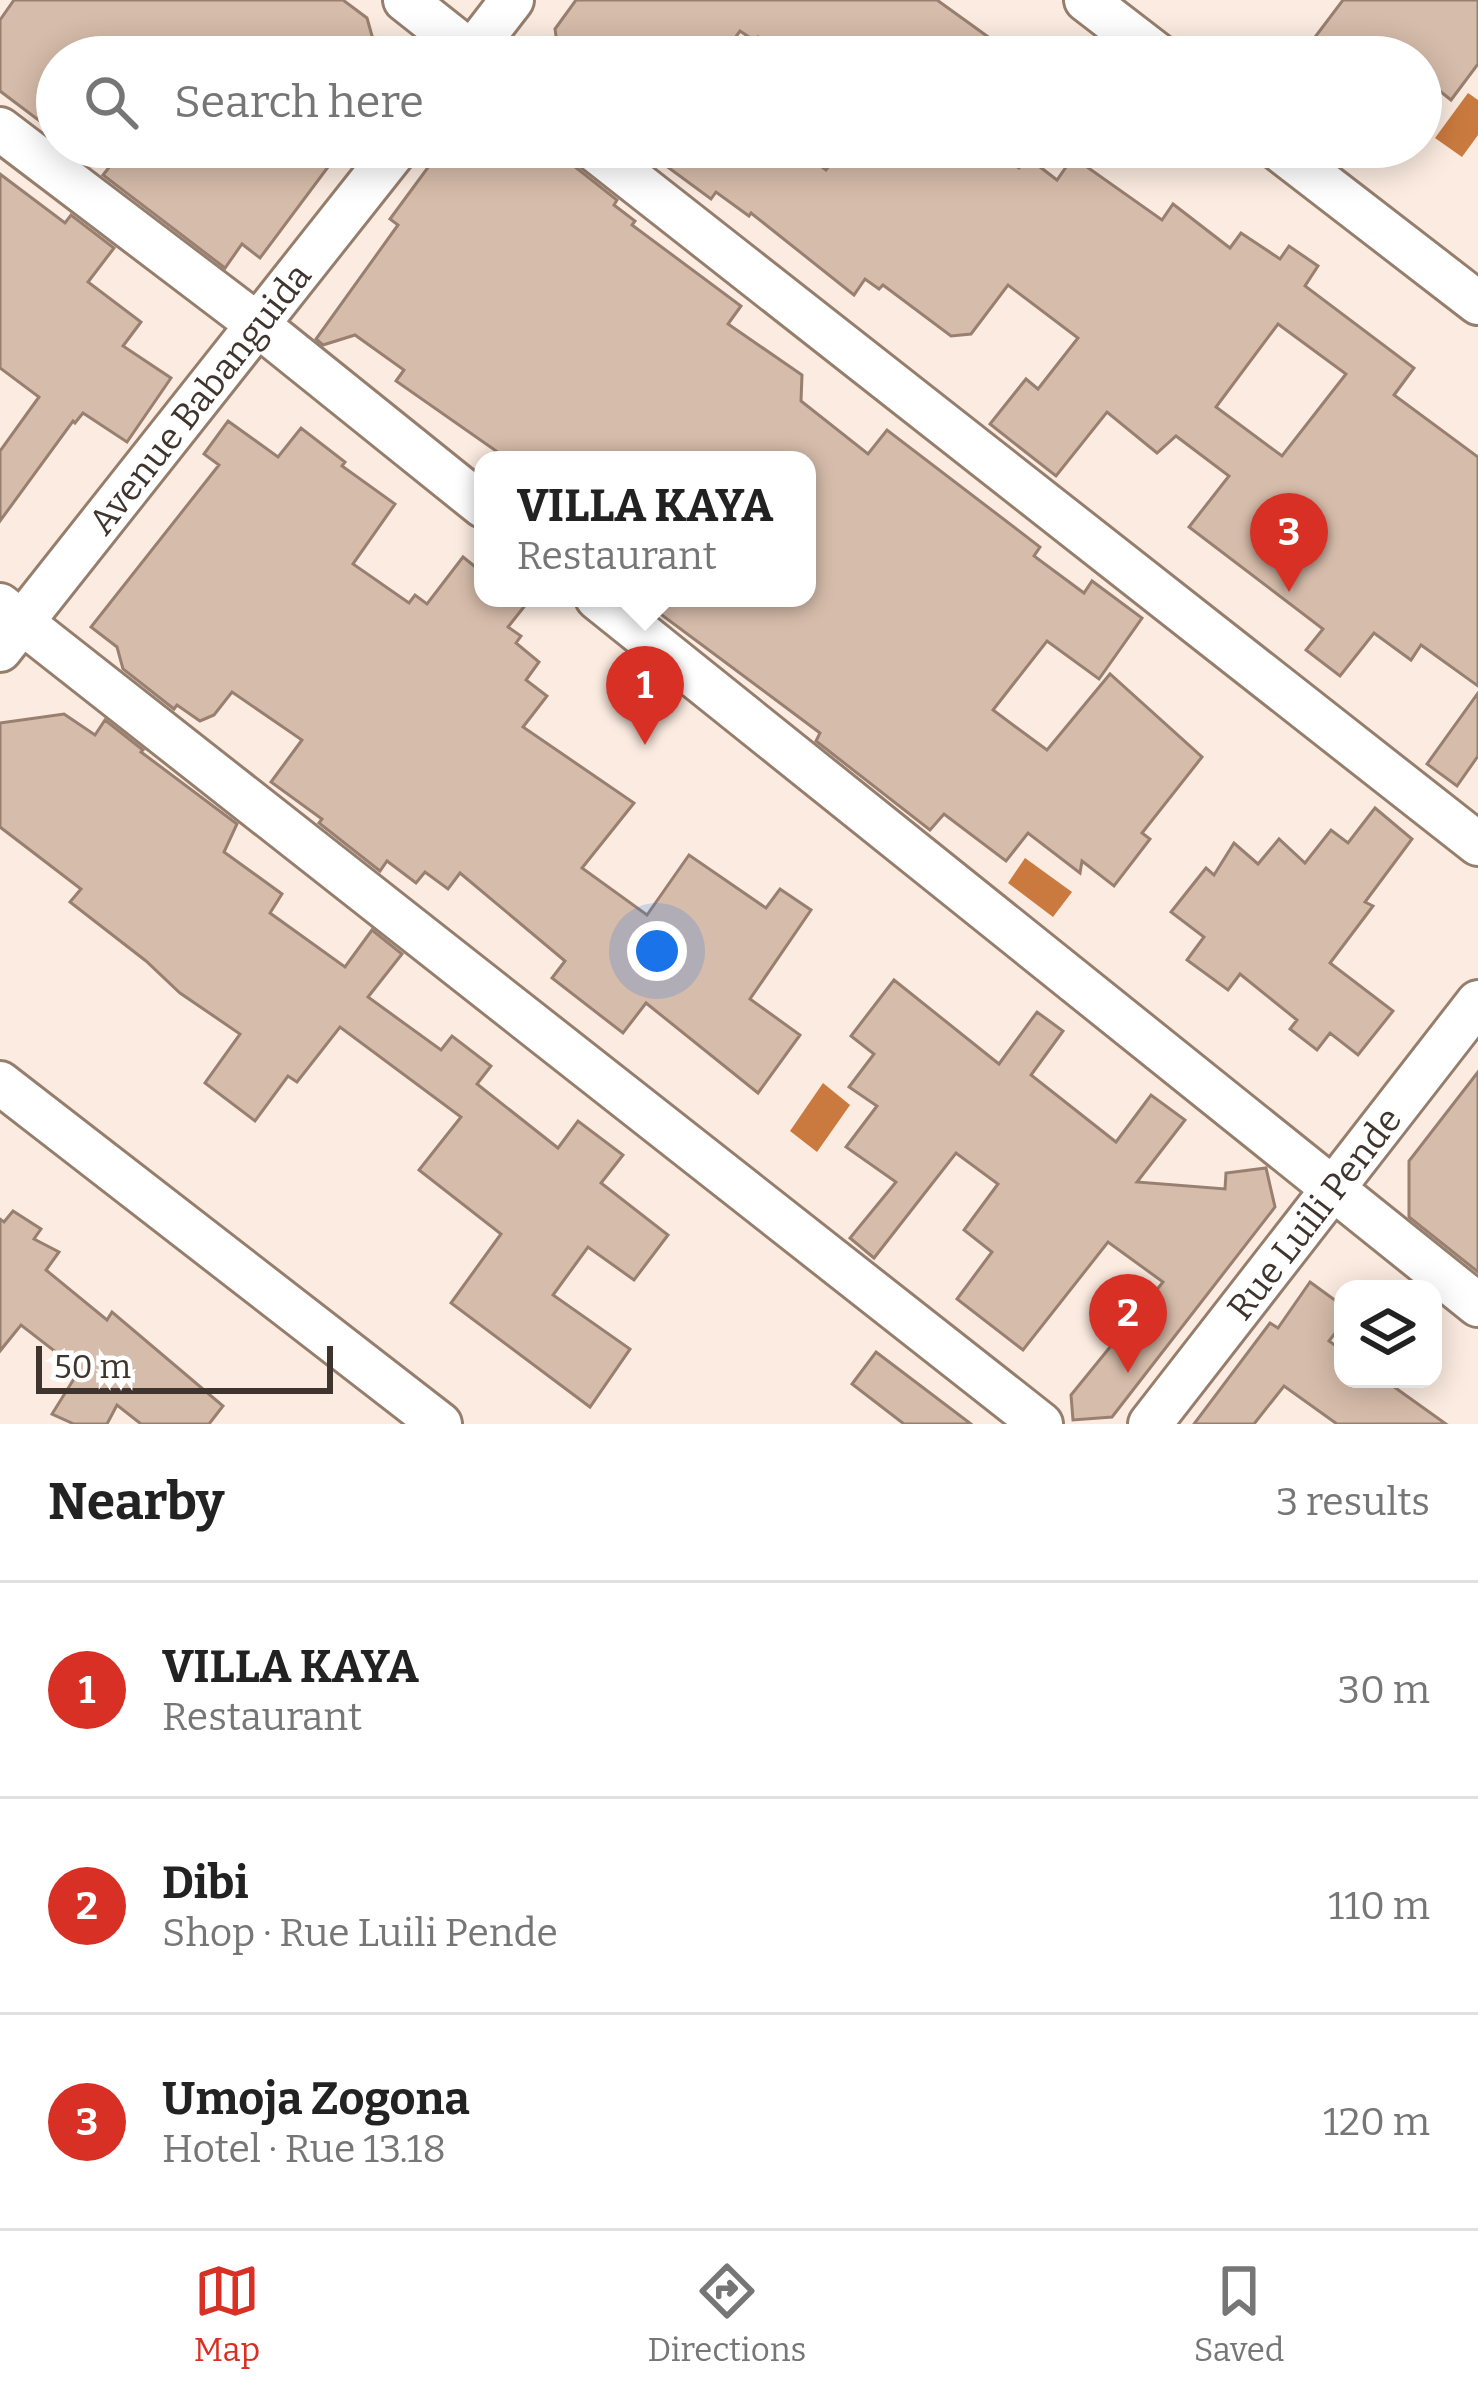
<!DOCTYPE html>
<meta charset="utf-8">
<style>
body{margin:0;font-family:Bitter,serif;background:#f6f6f6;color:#222}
.controls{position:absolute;right:36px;bottom:36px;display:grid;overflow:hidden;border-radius:24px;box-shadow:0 6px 30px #0003}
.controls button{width:108px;height:108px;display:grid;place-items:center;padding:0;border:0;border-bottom:3px solid #e0e0e0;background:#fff;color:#222;font:60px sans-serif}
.scale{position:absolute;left:36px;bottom:30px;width:297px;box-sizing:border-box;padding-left:12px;border:6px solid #3f352e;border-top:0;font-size:33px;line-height:42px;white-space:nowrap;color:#3f352e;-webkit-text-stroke:9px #fff;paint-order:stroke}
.you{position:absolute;left:657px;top:951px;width:42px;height:42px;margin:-30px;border:9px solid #fff;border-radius:50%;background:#1a73e8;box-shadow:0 0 0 18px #1a73e833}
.badge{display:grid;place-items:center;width:78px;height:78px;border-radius:50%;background:#d93025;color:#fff;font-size:39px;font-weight:700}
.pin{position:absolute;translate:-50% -99px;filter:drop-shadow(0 3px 6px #0008)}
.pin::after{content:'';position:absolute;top:63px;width:42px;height:36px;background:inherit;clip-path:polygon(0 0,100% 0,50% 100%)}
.popup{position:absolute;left:474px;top:451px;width:342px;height:156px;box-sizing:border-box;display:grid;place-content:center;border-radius:24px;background:#fff;filter:drop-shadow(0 3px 9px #0005);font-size:39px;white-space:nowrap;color:#767676}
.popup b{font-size:45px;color:#222}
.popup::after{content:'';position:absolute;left:50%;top:100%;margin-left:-24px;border:24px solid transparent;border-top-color:#fff}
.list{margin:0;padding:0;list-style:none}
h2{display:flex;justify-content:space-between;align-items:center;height:156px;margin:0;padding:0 48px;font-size:51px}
h2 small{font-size:39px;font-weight:400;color:#767676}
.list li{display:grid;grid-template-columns:78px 1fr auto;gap:36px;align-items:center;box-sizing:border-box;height:216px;padding:0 48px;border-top:3px solid #e0e0e0}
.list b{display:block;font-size:45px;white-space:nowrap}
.list p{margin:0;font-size:39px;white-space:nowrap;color:#767676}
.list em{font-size:39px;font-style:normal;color:#767676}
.icon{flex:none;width:66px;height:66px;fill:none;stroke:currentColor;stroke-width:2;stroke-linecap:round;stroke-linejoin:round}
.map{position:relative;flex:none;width:1478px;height:1424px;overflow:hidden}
.search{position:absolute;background:#fff;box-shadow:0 6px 30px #0003;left:36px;right:36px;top:36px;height:132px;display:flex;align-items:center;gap:30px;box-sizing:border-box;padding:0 42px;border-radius:66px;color:#767676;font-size:45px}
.sheet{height:804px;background:#fff}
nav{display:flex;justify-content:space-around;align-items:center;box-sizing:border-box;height:168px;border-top:3px solid #e0e0e0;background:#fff;font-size:33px;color:#767676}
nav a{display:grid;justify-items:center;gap:6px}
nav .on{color:#d93025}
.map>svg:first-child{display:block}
.water{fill:#ca7a3e}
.building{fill:#d6bcaa;stroke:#987f6f;stroke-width:3;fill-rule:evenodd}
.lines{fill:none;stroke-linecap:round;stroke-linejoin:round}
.minor-casing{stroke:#967e6d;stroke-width:48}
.minor{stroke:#fff;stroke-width:42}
.labels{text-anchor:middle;stroke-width:9;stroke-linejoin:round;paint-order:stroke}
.street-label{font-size:36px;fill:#3f352e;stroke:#fff}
</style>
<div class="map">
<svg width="1478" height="1424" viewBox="0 0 1478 1424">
<rect width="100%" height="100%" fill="#fbebe0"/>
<g class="water">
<path d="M1468 93 1478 100V135L1462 157 1435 138Z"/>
<path d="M1025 858 1072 892 1053 917 1008 883Z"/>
<path d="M823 1083 850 1105 817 1152 790 1131Z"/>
</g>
<g class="building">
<path d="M14 0H343L367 18 378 57H57V100L41 122 0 91V20Z"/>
<path d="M576 0H937L1016 57H785L758 37 755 41 740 31 721 57H559L555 29Z"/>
<path d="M1343 0H1478V64L1451 100 1421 76V57H1300Z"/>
<path d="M125 147H343L260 258 242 244 225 268 103 175Z"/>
<path d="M443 147H566L574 166 617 200 614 205 635 221 632 225 741 306 728 324 802 375 801 401 868 454 887 430 1040 547 1034 556 1084 593 1092 581 1142 618 1099 679 1047 641 993 710 1047 750 1110 674 1202 757 1142 833 1150 839 1114 886 1082 861 1080 873 1028 833 1006 861 944 814 930 830 816 741 820 733 639 598H807V460H509L396 381 404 370 355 335 323 345 316 339 398 225 390 219Z"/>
<path d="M632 147H794L826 170 844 147H991L1019 168 1027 157 1057 180 1073 157 1162 220 1173 204 1230 248 1241 233 1280 259 1289 246 1318 266 1305 286 1414 368 1394 395 1478 457V686L1421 645 1411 660 1374 633 1340 676 1306 650 1323 629 1189 527 1229 476 1176 436 1157 453 1107 412 1056 476 990 424 1026 379 1038 389 1078 338 1008 285 971 334 951 336 883 285 879 289 865 279 854 295 751 213 749 216 716 192 711 199 650 154 647 159ZM1278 324 1346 374 1282 456 1216 407Z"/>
<path d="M0 174 65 223 71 215 114 248 88 282 141 322 123 346 171 378 127 442 83 413 75 423 73 421 0 521V451L39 397 0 368Z"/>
<path d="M228 421 278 457 301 428 345 462 342 466 395 504 353 564 409 603 415 595 427 604 463 557 483 573V598H531L508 627 521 636 516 643 539 662 526 680 547 696 523 727 634 803 582 868 647 915 689 855 766 908 780 889 811 910 750 999 800 1035 758 1093 646 1003 623 1033 552 978 565 961 460 873 448 889 425 872 416 883 387 861 380 871 319 823 322 819 271 782 302 740 232 692 214 715 200 721 177 705 174 709 123 669 117 647 91 627 219 465 204 454Z"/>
<path d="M1478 693V756L1457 786 1427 764Z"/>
<path d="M64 714 95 735 105 720 143 750 141 752 237 824 224 852 282 894 270 913 345 967 372 930 402 954 368 997 441 1050 452 1036 491 1066 477 1084 558 1148 578 1121 623 1155 601 1183 668 1235 634 1280 588 1247 553 1295 630 1349 590 1407 451 1303 501 1234 419 1170 461 1117 340 1027 297 1082 288 1076 255 1121 205 1083 240 1034 180 993 146 961 70 902 81 889 0 827V723Z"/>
<path d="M1375 808 1412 839 1365 902 1373 906 1330 963 1393 1011 1358 1055 1330 1033 1317 1050 1290 1029 1297 1020 1240 974 1228 990 1187 960 1204 937 1171 912 1206 868 1214 875 1234 843 1258 864 1279 839 1305 863 1331 830 1348 843Z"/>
<path d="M894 980 999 1064 1037 1012 1063 1031 1031 1075 1116 1142 1151 1095 1185 1120 1137 1182 1225 1189 1226 1173 1266 1168 1275 1207 1112 1417 1073 1420 1071 1395 1163 1282 1108 1242 1023 1350 957 1299 992 1252 964 1230 998 1184 956 1153 874 1258 850 1238 896 1182 846 1147 877 1106 849 1087 874 1054 851 1036Z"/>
<path d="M1478 1072V1272L1409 1217V1161Z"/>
<path d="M13 1211 41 1229 34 1239 59 1252 46 1270 107 1320 112 1312 223 1406 209 1424H141L117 1405 107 1424H74L52 1414 77 1374 72 1369 74 1366 21 1325 0 1351V1219L4 1222Z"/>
<path d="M1310 1282 1343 1306V1323L1329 1341 1343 1351V1379H1383L1446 1424H1337L1284 1386 1254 1424H1194L1270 1323 1278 1328Z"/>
<path d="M876 1352 971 1424H904L852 1384Z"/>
</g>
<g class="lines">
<defs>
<g id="minor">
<path d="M405 0 477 57"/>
<path d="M1086 0 1160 57"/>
<path d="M468 57 512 0"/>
<path d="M0 129 258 325 483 506"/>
<path d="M591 147 1478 844"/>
<path d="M1276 147 1478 303"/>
<path d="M597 598 1478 1305"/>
<path d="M0 605 1041 1424"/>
<path id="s1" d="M0 650 398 147"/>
<path d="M0 1083 440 1424"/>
<path id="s2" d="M1150 1424 1478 1002"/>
</g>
</defs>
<use href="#minor" class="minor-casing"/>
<use href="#minor" class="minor"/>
</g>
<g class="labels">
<g class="street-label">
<text dy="13" stroke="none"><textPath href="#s1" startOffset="321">Avenue Babanguida</textPath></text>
<text dy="13" stroke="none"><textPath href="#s2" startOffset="267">Rue Luili Pende</textPath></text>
</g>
</g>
</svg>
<div class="controls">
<button><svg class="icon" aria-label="layers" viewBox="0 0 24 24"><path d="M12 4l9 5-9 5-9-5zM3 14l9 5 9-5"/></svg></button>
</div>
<div class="scale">50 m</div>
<div class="you"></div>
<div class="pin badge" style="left:645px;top:745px">1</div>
<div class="popup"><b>VILLA KAYA</b>Restaurant</div>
<div class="pin badge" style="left:1128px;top:1373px">2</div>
<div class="pin badge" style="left:1289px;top:592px">3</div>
<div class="search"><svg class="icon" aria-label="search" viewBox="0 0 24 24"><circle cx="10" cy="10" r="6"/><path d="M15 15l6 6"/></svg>Search here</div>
</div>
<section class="sheet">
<h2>Nearby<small>3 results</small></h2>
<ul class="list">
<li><span class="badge">1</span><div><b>VILLA KAYA</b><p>Restaurant</p></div><em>30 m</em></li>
<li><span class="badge">2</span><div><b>Dibi</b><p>Shop · Rue Luili Pende</p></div><em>110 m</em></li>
<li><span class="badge">3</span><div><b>Umoja Zogona</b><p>Hotel · Rue 13.18</p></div><em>120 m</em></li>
</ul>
</section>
<nav>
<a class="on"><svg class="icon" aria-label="map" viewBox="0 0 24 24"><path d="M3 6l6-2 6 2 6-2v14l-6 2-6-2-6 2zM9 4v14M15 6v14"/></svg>Map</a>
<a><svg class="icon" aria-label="directions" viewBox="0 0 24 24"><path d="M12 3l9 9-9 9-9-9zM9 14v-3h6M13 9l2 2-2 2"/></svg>Directions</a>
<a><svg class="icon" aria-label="saved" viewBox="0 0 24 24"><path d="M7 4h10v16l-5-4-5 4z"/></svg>Saved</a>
</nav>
